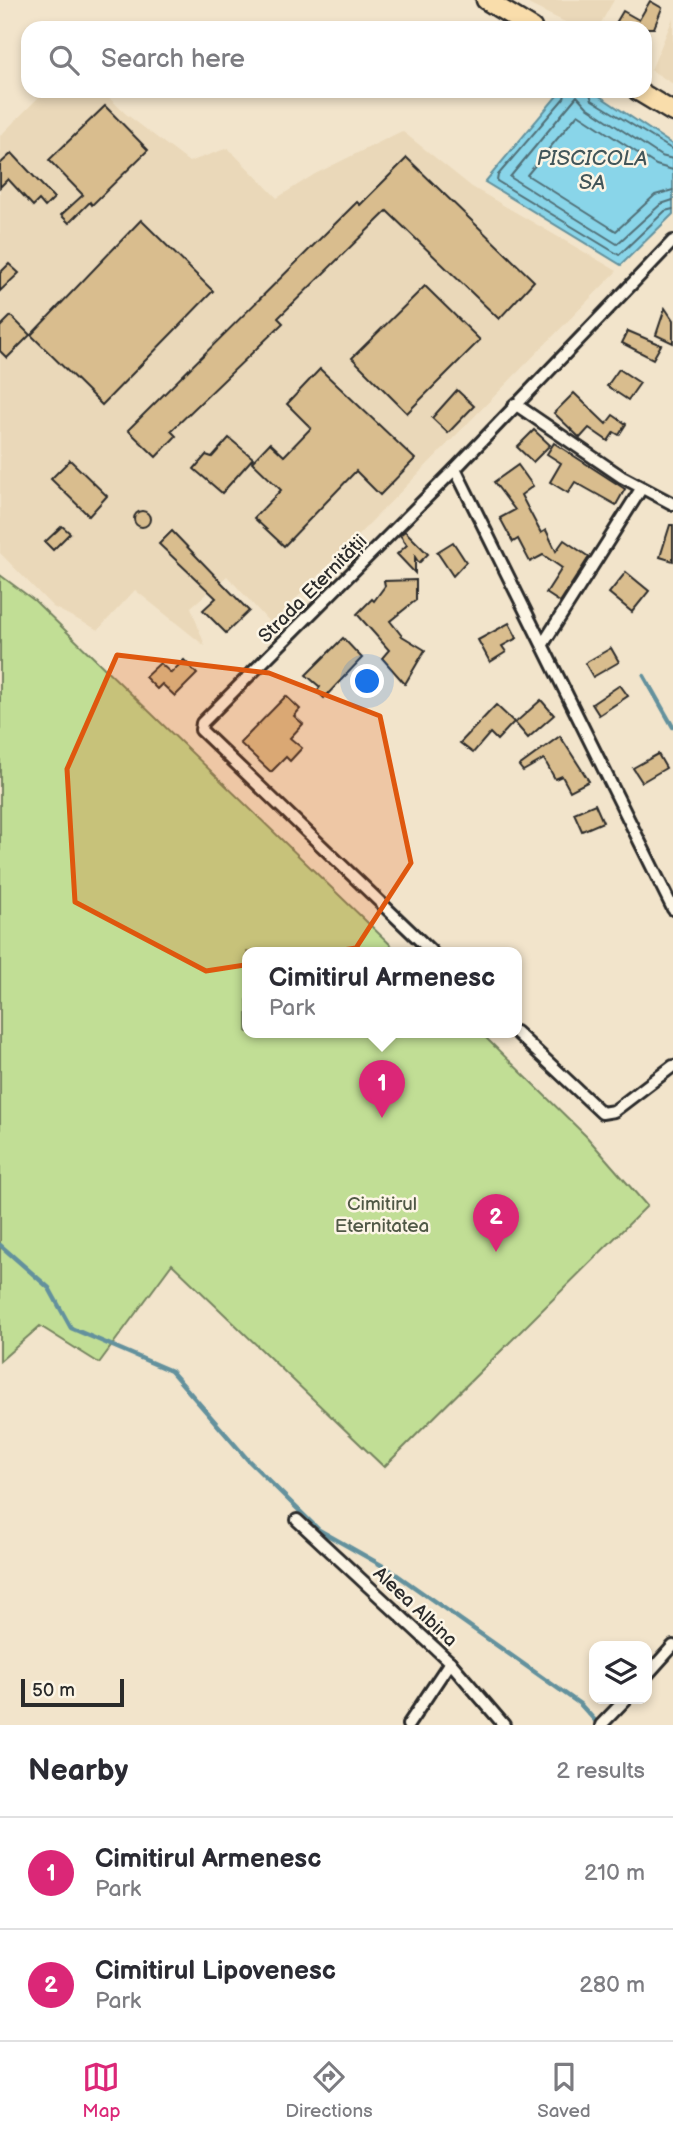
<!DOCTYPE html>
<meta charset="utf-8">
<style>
body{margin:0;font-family:"Balsamiq Sans",sans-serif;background:#f2f2f3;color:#2b2b33}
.controls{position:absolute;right:21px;bottom:21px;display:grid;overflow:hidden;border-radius:14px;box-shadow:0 4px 10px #0003}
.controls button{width:63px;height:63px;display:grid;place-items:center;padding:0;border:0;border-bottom:2px solid #e1e1e2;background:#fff;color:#2b2b33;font:35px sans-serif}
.scale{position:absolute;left:21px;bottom:18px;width:103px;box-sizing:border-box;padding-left:7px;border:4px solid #2b2b2b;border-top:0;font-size:19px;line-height:24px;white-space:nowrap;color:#2b2b2b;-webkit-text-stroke:5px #fcf5e5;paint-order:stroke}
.you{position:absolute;left:368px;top:682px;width:24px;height:24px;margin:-18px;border:5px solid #fff;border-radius:50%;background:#1a73e8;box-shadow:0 0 0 10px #1a73e833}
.badge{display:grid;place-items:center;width:46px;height:46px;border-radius:50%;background:#db2777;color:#fff;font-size:23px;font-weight:700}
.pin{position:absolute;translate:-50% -58px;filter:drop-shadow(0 2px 4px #0008)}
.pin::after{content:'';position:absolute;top:37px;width:24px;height:21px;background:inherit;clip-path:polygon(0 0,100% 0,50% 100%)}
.popup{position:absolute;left:242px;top:947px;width:280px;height:91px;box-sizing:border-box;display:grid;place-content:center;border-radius:14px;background:#fff;filter:drop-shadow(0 2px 5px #0005);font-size:23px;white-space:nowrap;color:#7c7c81}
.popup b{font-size:26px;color:#2b2b33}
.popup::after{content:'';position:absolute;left:50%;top:100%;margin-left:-14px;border:14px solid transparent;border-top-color:#fff}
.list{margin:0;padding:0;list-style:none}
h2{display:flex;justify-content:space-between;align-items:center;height:91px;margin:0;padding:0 28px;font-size:30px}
h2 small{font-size:23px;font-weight:400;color:#7c7c81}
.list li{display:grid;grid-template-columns:46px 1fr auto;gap:21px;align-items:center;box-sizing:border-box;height:112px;padding:0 28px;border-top:2px solid #e1e1e2}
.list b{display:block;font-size:26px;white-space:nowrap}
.list p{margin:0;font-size:23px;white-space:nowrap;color:#7c7c81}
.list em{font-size:23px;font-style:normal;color:#7c7c81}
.icon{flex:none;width:38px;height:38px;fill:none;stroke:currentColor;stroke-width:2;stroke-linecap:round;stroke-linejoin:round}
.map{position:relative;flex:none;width:673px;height:1725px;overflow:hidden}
.search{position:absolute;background:#fff;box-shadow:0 4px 10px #0003;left:21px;right:21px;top:21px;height:77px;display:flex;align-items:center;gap:18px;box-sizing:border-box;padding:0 24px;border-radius:21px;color:#7c7c81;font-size:26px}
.sheet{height:315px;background:#fff}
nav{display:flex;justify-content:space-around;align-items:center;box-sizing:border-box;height:98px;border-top:2px solid #e1e1e2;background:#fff;font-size:19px;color:#7c7c81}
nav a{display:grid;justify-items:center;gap:4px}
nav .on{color:#db2777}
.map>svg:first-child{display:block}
.built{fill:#ead8b9}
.green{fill:#c1de95;stroke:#768460;stroke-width:2}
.water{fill:#89d5e9;stroke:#63919d;stroke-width:2}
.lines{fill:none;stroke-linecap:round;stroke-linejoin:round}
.shore{stroke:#516f77;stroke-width:2}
.stream{stroke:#63919d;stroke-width:4.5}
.building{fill:#d9bd8e;stroke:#2b2b2b;stroke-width:2}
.minor-casing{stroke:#2b2b2b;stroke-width:16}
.primary-casing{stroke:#2b2b2b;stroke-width:23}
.minor{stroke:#fcf5e5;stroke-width:10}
.primary{stroke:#f9ddab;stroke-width:18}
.marked{fill:#df570e;fill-opacity:0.2;stroke:#df570e;stroke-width:5;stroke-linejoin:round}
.labels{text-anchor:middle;stroke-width:5;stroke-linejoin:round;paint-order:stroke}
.street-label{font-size:19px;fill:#2b2b2b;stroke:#fcf5e5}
.park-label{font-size:19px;fill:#505846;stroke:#fcf5e5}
.water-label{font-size:21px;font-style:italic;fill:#42565a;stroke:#fcf5e5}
</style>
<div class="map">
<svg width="673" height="1725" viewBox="0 0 673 1725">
<rect width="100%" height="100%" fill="#f2e4cb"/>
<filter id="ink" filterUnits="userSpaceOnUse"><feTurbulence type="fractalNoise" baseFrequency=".0143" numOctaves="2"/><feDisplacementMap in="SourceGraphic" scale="14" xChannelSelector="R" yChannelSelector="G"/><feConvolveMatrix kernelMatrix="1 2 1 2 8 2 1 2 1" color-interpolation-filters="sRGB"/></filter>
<g filter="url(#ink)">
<g class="built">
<path d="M531 0H614L598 28H577L528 4Z"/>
<path d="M673 18V84L651 70Z"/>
<path d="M45 91H102L126 114 189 162 228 148 277 198 315 174 402 131 472 187 617 271 271 624 227 576 191 607 205 646 135 590 98 630 53 607 0 553V136Z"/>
</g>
<path class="green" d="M0 575 35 601 398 952H247V1032H480L586 1136 647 1206 384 1467 172 1264 99 1363 40 1326 0 1361Z"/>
<path class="water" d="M561 91H592L673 145V214L621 265 485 182Z"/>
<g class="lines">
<g class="shore">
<path d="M566 91 564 98 498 175 497 181 619 255 665 211 673 209"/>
<path d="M589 91 592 100 673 150"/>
<path d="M673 159 661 156 587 107 577 96 510 177 617 244 661 204 673 200"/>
<path d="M673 170 656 165 578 114 527 175 616 231 655 195 673 190"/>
</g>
<g class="stream">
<path d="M644 676 673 727"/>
<path d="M0 1245 49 1288 71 1328 171 1371 248 1460 319 1530 390 1570 580 1704 599 1725"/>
</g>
</g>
<g class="building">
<path d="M650 1 662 8 654 28H613L623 11 639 20Z"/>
<path d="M105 106 148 150 92 205 90 202 69 223 61 215 83 195 49 160Z"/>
<path d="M12 153 54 198 45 207 39 200 33 206 8 179 0 187V164Z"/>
<path d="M407 158 534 281 499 319 387 211 278 318 283 323 171 431 176 436 156 457 128 430 357 202 360 205Z"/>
<path d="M141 220 213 291 102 405 31 335Z"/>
<path d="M9 264 19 273 0 291V273Z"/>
<path d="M425 286 480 340 407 413 352 358Z"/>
<path d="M665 308 673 320V343L656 335Z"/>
<path d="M11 316 30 335 7 358 0 351V327Z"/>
<path d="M628 331 661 345 653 359 622 343Z"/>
<path d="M320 369 415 459 380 495 356 471 284 546 254 518 281 490 252 462 270 443 284 456 311 428 287 404Z"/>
<path d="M619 369 640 383 628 400 607 386Z"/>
<path d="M457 390 474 406 448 433 432 418Z"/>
<path d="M574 393 606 424 613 415 626 424 619 435 614 432 608 441 589 428 580 438 554 413Z"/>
<path d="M534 430 550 445 533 462 517 447Z"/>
<path d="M229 438 253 458 222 493 194 469 206 455 212 457Z"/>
<path d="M554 443 625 489 616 505 575 482 568 493 550 482 561 463 547 454Z"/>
<path d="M70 460 107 496 89 516 51 479Z"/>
<path d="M518 465 533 486 521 495 541 533 546 530 556 551 564 540 589 557 560 602 546 593 562 568 543 555 530 562 518 539 513 542 500 518 515 510 494 482Z"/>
<circle cx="142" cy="519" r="8"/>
<path d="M670 525H673V561L660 557Z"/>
<path d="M62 526 70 533 53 550 45 542Z"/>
<path d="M172 531 249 611 226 633 203 610 216 598 159 544Z"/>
<path d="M405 531 428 554 419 563 415 557V573L397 554 407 545 400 535Z"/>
<path d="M453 542 466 562 453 576 437 552Z"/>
<path d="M626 572 649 591 632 612 609 593Z"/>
<path d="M416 580V600L390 621 402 636 425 650 405 684 382 658 389 650 357 614 372 599 374 601 385 586 384 581Z"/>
<path d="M509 623 517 638 502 646 506 652 490 662 478 640Z"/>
<path d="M343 638 362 658 324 698 317 691 320 687 306 675Z"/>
<path d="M611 648 619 662 593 677 585 663Z"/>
<path d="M184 660 197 674 175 696 162 684 157 689 145 677 160 663 171 673Z"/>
<path d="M620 685 628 696 599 715 592 704Z"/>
<path d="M286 696 300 709 294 716 303 724 290 738 302 748 290 761 286 757 271 772 240 743Z"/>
<path d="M541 700 554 715 528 738 515 723Z"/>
<path d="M496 705 514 722 497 740 490 733 473 753 460 743Z"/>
<path d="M560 736 589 781 570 791 562 776 555 779 544 759 523 771 519 766Z"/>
<path d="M658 754 666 768 642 782 633 768Z"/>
<path d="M595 804 603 822 582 831 574 813Z"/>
</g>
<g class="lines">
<defs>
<g id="minor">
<path d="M515 404 622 477 673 504"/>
<path d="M455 469 673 909"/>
<path d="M543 644 641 489"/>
<path d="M432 952 201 730 202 723 455 469 673 241"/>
<path d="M516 1032 602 1113 614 1111 673 1066"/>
<path d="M297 1520 450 1662 504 1725"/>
<path d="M647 1675 673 1646"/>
<path d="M408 1725 450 1662"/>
<path d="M601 1725 626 1699"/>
</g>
<g id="primary">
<path d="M486 0 532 28"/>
<path d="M638 91 673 112"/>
</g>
</defs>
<use href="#minor" class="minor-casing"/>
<use href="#primary" class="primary-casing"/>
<use href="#minor" class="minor"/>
<use href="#primary" class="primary"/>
</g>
</g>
<path class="marked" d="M117 655 269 673 380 716 411 863 356 948 206 971 75 902 67 769Z"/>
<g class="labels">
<g class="street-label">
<text transform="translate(312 588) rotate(-45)" y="7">Strada Eternității</text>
<text transform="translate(416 1606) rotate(43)" y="7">Aleea Albina</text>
</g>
<g class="park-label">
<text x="382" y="1210">Cimitirul<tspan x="382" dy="22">Eternitatea</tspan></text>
</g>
<g class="water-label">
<text x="592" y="165">PISCICOLA<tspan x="592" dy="24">SA</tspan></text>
</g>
</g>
</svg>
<div class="controls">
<button><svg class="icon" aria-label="layers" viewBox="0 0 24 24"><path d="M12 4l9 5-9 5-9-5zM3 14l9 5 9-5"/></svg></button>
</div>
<div class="scale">50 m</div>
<div class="you"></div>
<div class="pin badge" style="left:382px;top:1118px">1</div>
<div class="popup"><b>Cimitirul Armenesc</b>Park</div>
<div class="pin badge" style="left:496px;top:1252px">2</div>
<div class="search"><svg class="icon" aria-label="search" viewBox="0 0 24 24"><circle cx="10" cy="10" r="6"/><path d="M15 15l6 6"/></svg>Search here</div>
</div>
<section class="sheet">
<h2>Nearby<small>2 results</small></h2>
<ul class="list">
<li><span class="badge">1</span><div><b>Cimitirul Armenesc</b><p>Park</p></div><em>210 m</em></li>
<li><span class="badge">2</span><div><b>Cimitirul Lipovenesc</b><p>Park</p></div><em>280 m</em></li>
</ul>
</section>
<nav>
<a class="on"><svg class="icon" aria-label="map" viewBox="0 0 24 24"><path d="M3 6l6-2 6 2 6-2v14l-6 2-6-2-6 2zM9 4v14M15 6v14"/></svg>Map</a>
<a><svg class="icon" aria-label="directions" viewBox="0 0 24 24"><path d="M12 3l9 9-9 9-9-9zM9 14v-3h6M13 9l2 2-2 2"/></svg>Directions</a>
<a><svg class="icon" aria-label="saved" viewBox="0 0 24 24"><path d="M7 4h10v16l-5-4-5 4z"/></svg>Saved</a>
</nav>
